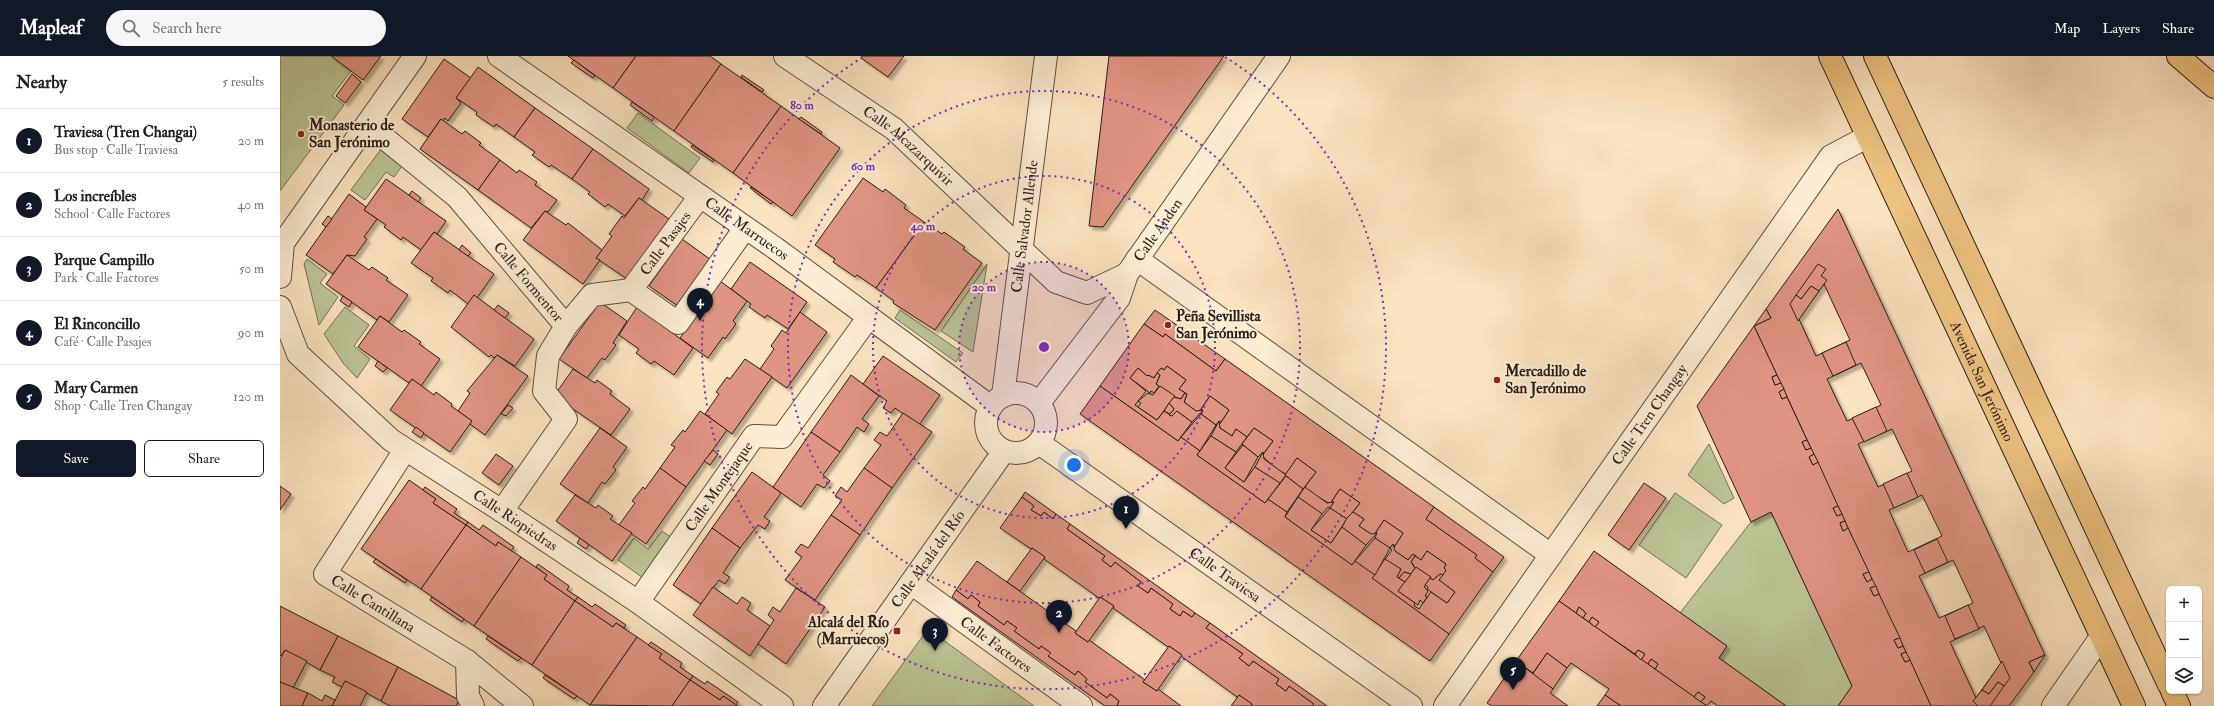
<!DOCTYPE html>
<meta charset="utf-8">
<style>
body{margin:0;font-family:"IM FELL Double Pica",serif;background:#f6f6f6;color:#202124}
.controls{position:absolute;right:12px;bottom:12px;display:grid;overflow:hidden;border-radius:6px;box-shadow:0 1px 3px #0004}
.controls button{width:36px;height:36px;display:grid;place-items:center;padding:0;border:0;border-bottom:1px solid #e0e0e0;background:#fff;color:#202124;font:20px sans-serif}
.you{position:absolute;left:794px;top:409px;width:14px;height:14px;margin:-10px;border:3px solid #fff;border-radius:50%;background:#1a73e8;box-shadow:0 0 0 6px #1a73e833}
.badge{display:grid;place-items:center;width:26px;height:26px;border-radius:50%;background:#111827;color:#fff;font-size:13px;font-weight:700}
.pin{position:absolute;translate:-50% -33px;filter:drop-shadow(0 1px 2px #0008)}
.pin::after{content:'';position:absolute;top:21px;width:14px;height:12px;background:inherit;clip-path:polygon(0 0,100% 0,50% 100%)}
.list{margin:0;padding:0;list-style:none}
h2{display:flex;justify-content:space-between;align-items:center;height:52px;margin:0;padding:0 16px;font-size:17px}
h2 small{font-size:13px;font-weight:400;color:#757577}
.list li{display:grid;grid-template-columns:26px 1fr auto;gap:12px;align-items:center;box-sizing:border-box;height:64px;padding:0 16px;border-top:1px solid #e0e0e0}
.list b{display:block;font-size:15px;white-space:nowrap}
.list p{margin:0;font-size:13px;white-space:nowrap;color:#757577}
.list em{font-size:13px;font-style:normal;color:#757577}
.actions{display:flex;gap:8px;padding:12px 16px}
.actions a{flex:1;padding:9px 0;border:1px solid #111827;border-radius:6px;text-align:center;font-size:14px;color:#111827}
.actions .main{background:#111827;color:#fff}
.icon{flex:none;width:22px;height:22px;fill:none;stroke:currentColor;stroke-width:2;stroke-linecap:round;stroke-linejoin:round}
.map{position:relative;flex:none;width:1934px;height:650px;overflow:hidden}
header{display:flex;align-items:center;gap:24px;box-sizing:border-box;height:56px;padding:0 20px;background:#111827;color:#fff}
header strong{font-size:19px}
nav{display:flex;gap:22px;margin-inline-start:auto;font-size:14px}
.search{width:280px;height:36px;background:#f6f6f6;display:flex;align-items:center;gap:10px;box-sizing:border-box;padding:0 14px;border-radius:22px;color:#757577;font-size:15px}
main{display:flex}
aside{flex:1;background:#fff}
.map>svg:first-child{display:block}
.green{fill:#bbc494;stroke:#727256}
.building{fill:#e09482;stroke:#2a1f18;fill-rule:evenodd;filter:url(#shadow)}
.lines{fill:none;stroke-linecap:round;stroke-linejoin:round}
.minor-casing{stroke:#5e5042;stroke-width:24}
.major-casing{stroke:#2a1f18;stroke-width:24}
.minor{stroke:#fcedd5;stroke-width:22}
.major{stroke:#eec280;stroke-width:22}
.ring{fill:none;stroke:#7b2cbf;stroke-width:2;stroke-dasharray:2 4}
.poi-dot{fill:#8f2418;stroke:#fcedd5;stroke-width:1.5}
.labels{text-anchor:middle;stroke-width:4;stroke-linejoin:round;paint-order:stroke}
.poi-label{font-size:15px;font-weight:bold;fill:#2a1f18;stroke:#fcedd5;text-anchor:start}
.street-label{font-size:15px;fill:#2a1f18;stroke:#fcedd5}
.centre{fill:#7b2cbf;stroke:#fcedd5;stroke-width:2}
.ring-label{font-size:12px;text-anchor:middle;font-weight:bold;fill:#7b2cbf;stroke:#fcedd5;stroke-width:4;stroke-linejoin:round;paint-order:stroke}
</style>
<header>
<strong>Mapleaf</strong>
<div class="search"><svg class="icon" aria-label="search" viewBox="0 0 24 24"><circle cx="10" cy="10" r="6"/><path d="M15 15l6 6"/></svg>Search here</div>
<nav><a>Map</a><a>Layers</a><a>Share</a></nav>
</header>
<main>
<aside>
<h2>Nearby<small>5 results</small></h2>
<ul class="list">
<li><span class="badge">1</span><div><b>Traviesa (Tren Changai)</b><p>Bus stop · Calle Traviesa</p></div><em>20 m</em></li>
<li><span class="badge">2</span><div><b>Los increíbles</b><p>School · Calle Factores</p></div><em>40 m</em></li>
<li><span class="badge">3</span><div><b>Parque Campillo</b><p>Park · Calle Factores</p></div><em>50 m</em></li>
<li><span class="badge">4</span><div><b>El Rinconcillo</b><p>Café · Calle Pasajes</p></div><em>90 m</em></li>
<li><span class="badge">5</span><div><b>Mary Carmen</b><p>Shop · Calle Tren Changay</p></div><em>120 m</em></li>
</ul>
<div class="actions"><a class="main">Save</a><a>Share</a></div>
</aside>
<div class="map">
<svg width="1934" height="650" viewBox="0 0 1934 650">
<defs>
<filter id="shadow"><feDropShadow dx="3.5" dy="3.5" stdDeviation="1" flood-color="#0004"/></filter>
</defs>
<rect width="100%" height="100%" fill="#fbe3bf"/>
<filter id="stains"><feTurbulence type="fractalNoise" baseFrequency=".005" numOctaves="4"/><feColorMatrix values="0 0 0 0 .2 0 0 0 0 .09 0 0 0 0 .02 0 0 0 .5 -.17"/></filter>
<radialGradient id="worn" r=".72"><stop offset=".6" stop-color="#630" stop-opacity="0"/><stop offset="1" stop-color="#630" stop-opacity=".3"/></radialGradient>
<g class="green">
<path d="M0 0H51L71 15 52 40 64 49 0 135Z"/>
<path d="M358 57 420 102 409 117 347 72Z"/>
<path d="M104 89 125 106 114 121 106 116 85 144 71 134Z"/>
<path d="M27 203 47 218 40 227 58 241 39 269 24 208Z"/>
<path d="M707 208 693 296 661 275Z"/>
<path d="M65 251 89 269 74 290 90 303 77 322 63 307 44 278Z"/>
<path d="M620 254 683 297 676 306 615 262Z"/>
<path d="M1429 388 1454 442 1444 448 1408 419Z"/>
<path d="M1395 437 1442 469 1406 522 1359 489Z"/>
<path d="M1491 456 1572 630 1558 650H1506L1439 602 1447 590 1400 557 1471 466Z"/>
<path d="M382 475 395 484 366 524 338 504 354 482 368 493Z"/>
<path d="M648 573 754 650H592Z"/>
</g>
<g class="building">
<path d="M51 0H101L83 24Z"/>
<path d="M288 0H356L333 32Z"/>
<path d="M356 0H430L441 8 394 75 333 32Z"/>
<path d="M582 0H624L608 21 581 2Z"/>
<path d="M829 0H944L823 171 809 170Z"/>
<path d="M164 3 191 22 176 42 181 47 168 65 165 62 163 65 161 63 148 81 122 63Z"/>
<path d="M294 4 315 20 313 22 291 7Z"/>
<path d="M441 8 501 50 453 117 394 75Z"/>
<path d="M198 11 255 52 234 81 216 68 214 71 196 59 197 56 176 42Z"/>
<path d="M72 18 81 26 65 47 56 40Z"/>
<path d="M462 19 484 34 482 36 461 21Z"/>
<path d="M352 46 374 61 372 65 350 49Z"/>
<path d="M501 50 560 92 512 160 453 117Z"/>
<path d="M255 52 313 93 292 123 271 109 269 111 252 99 255 96 234 81Z"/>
<path d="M521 61 542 76 541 78 519 63Z"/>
<path d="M161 63 182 78 185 75 201 87 199 89 220 104 198 134 140 93Z"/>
<path d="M412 89 434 104 433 106 411 91Z"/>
<path d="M313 93 369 133 362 144 359 142 345 160 328 148 325 151 308 138 310 136 292 123Z"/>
<path d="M220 104 237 117 239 114 257 126 255 129 277 144 268 156 265 155 251 172 198 134Z"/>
<path d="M583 122 603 136 605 133 626 149 624 152 644 166 596 232 577 219 575 221 565 214 553 206 555 203 535 189Z"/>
<path d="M106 123 166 165 157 178 154 176 141 194 123 181 121 184 104 171 106 169 84 154Z"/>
<path d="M471 131 493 146 491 148 470 132Z"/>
<path d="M132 135 141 142 138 146 129 139Z"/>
<path d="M69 138 86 151 84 154 97 163 84 181 87 183 75 200 67 199 53 218 26 199Z"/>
<path d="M359 142 389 163 347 223 316 202 332 180 329 178 342 160 344 162Z"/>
<path d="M1558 153 1765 599 1749 606 1754 616 1729 650H1651L1474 270 1491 262 1486 253ZM1544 228 1570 284 1536 300 1519 263ZM1581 307 1601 349 1567 365 1547 323ZM1612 373 1632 415 1598 431 1578 388ZM1642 439 1662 480 1628 496 1609 454ZM1673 504 1693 547 1659 562 1639 520ZM1704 570 1721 607 1696 642 1670 586Z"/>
<path d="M265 155 286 169 288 167 322 194 316 202 320 204 303 228 243 184Z"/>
<path d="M48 160 52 163 46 171 42 168Z"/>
<path d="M644 166 662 178 664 176 685 191 683 193 702 207 655 274 613 247 614 245 596 232Z"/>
<path d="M154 176 214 218 197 242 194 239 188 248 170 234 168 237 151 225 153 222 131 207Z"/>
<path d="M402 183 431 204 398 250 369 230Z"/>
<path d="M182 189 191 197 188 200 179 194Z"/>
<path d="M67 199 89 214 92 211 108 222 106 224 128 239 109 266 100 260 97 264 46 228Z"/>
<path d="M470 206 527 246 508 273 487 259 485 262 469 251 471 248 451 233Z"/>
<path d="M1538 208 1546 213 1541 220 1547 224 1539 235 1531 230 1521 243 1516 239Z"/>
<path d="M440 225 467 245 453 265 456 268 445 283 443 281 428 302 400 282Z"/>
<path d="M1531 230 1539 235 1518 265 1510 248 1516 239 1521 243Z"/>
<path d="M194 239 254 283 235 310 217 299 214 302 211 299 209 301 171 271Z"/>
<path d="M63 240 72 246 69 251 60 245Z"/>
<path d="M320 246 347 265 333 287 336 289 325 304 322 302 307 322 279 303Z"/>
<path d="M218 249 229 257 225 262 214 254Z"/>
<path d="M357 251 413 292 394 319 374 305 371 308 356 297 359 293 339 279Z"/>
<path d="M1486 253 1491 262 1474 270Z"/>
<path d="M875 254 945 303 936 315 885 278 883 281 864 268Z"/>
<path d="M520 256 547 276 507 332 480 313 494 293 491 290 502 274 506 277Z"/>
<path d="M100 260 122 276 124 274 141 286 139 288 160 303 141 330 132 323 129 327 78 291Z"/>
<path d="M864 268 883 281 885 278 936 315 945 303 1154 451 1146 463 1197 499 1195 502 1213 516 1169 578 1092 522 1105 503 1108 504 1121 513 1117 521 1125 526 1118 535 1135 547 1134 550 1139 553 1151 536 1167 547 1175 536 1159 524 1166 514 1164 512 1166 508 1147 495 1141 504 1133 498 1128 504 1115 495 1113 493 1123 477 1104 464 1094 479 1091 478 1079 470 1084 463 1073 456 1080 447 1060 433 1050 448 1027 434 1025 431 1036 416 1017 402 1006 418 998 414 982 400 993 385 974 372 967 381 956 373 952 380 940 372 939 369 949 354 930 340 919 356 916 355 904 346 907 338 899 333 906 324 887 310 884 314 881 312 874 322 868 319 867 320 858 312 850 322 866 335 855 349 877 364 884 355 892 360 897 355 912 366 898 385 820 330Z"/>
<path d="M1474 270 1497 319 1492 321 1495 329 1501 327 1504 333 1499 336 1502 343 1507 341 1527 384 1522 386 1526 394 1531 392 1534 398 1529 401 1533 409 1538 406 1558 450 1553 452 1557 460 1562 458 1565 465 1560 467 1563 475 1568 472 1589 516 1583 518 1587 526 1592 523 1596 530 1590 532 1594 540 1599 538 1620 582 1614 584 1618 592 1623 590 1626 596 1621 598 1625 606 1630 604 1651 650H1558L1572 630 1491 456 1471 466 1417 350Z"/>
<path d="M1566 286 1576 309 1553 320 1542 297Z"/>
<path d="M217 299 248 320 205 379 190 368 192 365 178 355 190 337 187 335Z"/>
<path d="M603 300 660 339 639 369 615 352 611 357 603 352 607 345 583 328Z"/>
<path d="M465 303 492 321 452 378 425 358 439 338 436 336 447 321 450 323Z"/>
<path d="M98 305 107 312 103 316 95 310Z"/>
<path d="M887 310 906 324 899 333 905 337 901 343 894 341 876 328 880 319 877 317 881 312 884 314Z"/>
<path d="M858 312 867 320 868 319 874 322 877 317 880 319 876 328 879 330 874 337 871 335 870 337 850 322Z"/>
<path d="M293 313 315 327 317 324 332 335 330 338 350 353 331 379 274 340Z"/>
<path d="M571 319 599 340 582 363 589 368 584 376 577 371 560 396 531 376Z"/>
<path d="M1497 319 1501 327 1495 329 1492 321Z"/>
<path d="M132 323 154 339 156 336 172 348 171 350 192 365 170 396 110 354Z"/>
<path d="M820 330 898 385 901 381 920 395 917 399 985 447 988 443 1007 456 1005 461 1072 509 1075 505 1095 519 1092 522 1169 578 1150 605 800 358Z"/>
<path d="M880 330 895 340 877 364 858 351 861 347 858 345 868 337 873 339Z"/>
<path d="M1504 333 1507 341 1502 343 1499 336Z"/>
<path d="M905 337 907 338 904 346 916 355 923 354 912 366 897 355 892 360 889 359 894 353 889 347 894 341 901 343Z"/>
<path d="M930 340 949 354 941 366 939 365 936 369 921 358 923 354 921 353Z"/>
<path d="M889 347 894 353 890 358 884 355Z"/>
<path d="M228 349 233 352 226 360 221 358Z"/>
<path d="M1596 351 1607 375 1584 386 1572 362Z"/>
<path d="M420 355 447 374 406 431 380 412 395 391 391 389 403 374 405 376Z"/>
<path d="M623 357 652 376 612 432 584 412 601 389 594 384 600 376 607 380Z"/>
<path d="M921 358 936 369 920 395 901 381Z"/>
<path d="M939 365 940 372 952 380 956 373 967 381 956 396 931 380Z"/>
<path d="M136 371 144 377 141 382 132 376Z"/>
<path d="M320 372 347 391 333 411 336 414 325 428 322 426 308 447 280 428Z"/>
<path d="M974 372 993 385 984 397 983 396 978 401 962 388Z"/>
<path d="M531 376 560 396 543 419 550 425 544 432 537 428 521 451 493 431Z"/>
<path d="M931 380 956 396 945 412 964 426 975 411 998 425 1000 427 985 447 917 399Z"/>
<path d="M1527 384 1531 392 1526 394 1522 386Z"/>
<path d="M963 389 978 401 964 426 945 412Z"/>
<path d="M433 394 438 398 430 409 424 405Z"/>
<path d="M983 396 984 403 1006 419 1000 427 975 411Z"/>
<path d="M216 398 233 410 219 429 202 417Z"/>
<path d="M1534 398 1538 406 1533 409 1529 401Z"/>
<path d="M1017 402 1036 416 1023 433 1005 419Z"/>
<path d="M380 412 406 431 366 488 339 469 355 447 352 445 363 431 365 433Z"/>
<path d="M584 412 612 432 580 479 551 459 562 444 555 440 561 431 567 436Z"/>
<path d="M472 416 501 437 484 461 490 465 485 473 478 469 460 492 432 472Z"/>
<path d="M1627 417 1638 441 1614 452 1603 428Z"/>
<path d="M1006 420 1023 433 1007 456 988 443Z"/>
<path d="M129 424 156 443 153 447 186 469 141 533 81 493Z"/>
<path d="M1364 427 1386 442 1349 494 1328 479Z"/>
<path d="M0 430 11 438 0 454Z"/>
<path d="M145 431 177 453 174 457 188 466 186 469 153 447 156 443 143 434Z"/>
<path d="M1025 431 1047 447 1054 446 1050 452 1048 451 1042 458 1018 441Z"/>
<path d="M1060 433 1080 447 1067 463 1050 452 1054 446 1052 445Z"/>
<path d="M745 436 776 458 773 463 764 456 761 460 751 454 754 450 742 441Z"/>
<path d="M295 439 316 452 318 449 333 460 330 463 352 477 332 505 276 465Z"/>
<path d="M742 441 754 450 751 454 761 460 764 456 773 463 776 458 790 468 787 473 825 500 822 504 831 511 835 506 861 526 858 530 868 537 871 532 893 548 890 553 900 560 903 555 912 561 915 557 930 567 926 572 963 598 959 602 969 610 973 605 999 623 996 628 1006 635 1009 630 1034 648 1032 650H971L972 648 959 639 957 641 901 600 902 599 889 590 888 591 833 552 834 550 820 541 819 542 764 503 765 501 752 492 751 493 720 472Z"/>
<path d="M1018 441 1041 457 1042 458 1031 474 1051 487 1062 471 1085 488 1086 489 1072 509 1005 461Z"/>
<path d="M1558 450 1562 458 1557 460 1553 452Z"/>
<path d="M1154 451 1224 501 1213 516 1195 502 1197 499 1146 463Z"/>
<path d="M1050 452 1067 463 1051 487 1031 474Z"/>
<path d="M1073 456 1084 463 1079 470 1091 478 1097 477 1086 489 1062 471 1067 462Z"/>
<path d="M551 459 580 479 535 544 505 524 522 501 515 496 521 488 528 492Z"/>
<path d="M1104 464 1123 477 1115 490 1113 488 1110 492 1095 482 1097 477 1096 476Z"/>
<path d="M1565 465 1568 472 1563 475 1560 467Z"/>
<path d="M188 466 199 474 203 469 234 491 231 495 218 486 216 490 186 469Z"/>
<path d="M790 468 911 554 915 557 912 561 903 555 900 560 890 553 893 548 871 532 868 537 858 530 861 526 835 506 831 511 822 504 825 500 787 473Z"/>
<path d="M186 469 216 490 218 486 241 501 194 570 141 533Z"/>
<path d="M432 472 460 492 443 517 450 521 445 528 439 524 421 548 393 529Z"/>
<path d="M300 482 309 489 306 493 297 487Z"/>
<path d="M1095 482 1110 492 1095 519 1075 505Z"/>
<path d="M1657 483 1668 506 1645 517 1634 494Z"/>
<path d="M1113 488 1115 495 1128 504 1133 498 1135 500 1131 506 1135 512 1131 518 1124 516 1119 522 1117 521 1121 513 1105 503 1112 494 1110 492Z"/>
<path d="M752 492 765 501 740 535 727 526Z"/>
<path d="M1147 495 1166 508 1164 512 1166 514 1163 519 1160 518 1153 524 1133 510 1134 509 1131 506 1135 500 1141 504Z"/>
<path d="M1314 495 1447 590 1439 602 1506 650H1438L1431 645 1427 650 1421 646 1425 641 1418 636 1414 641 1375 613 1378 608 1371 603 1368 608 1361 604 1365 598 1358 594 1355 598 1315 571 1319 566 1312 561 1309 566 1303 562 1306 557 1299 551 1296 557 1279 545Z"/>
<path d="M241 501 267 519 264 523 295 545 252 609 194 570Z"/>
<path d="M96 503 127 524 125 527 93 506Z"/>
<path d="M697 505 796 575 795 577 808 586 809 584 865 624 863 626 877 635 878 633 901 650H839L837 649 839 645 830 638 827 642 805 626 807 623 798 615 795 619 768 600 771 597 761 590 759 593 734 575 737 572 727 565 724 569 698 550 700 546 691 539 688 543 676 534Z"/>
<path d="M258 508 289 530 287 534 298 541 295 545 264 523 267 519 256 511Z"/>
<path d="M1136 511 1151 521 1144 531 1148 535 1145 540 1147 541 1143 547 1140 544 1138 549 1118 535Z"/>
<path d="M1124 516 1131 518 1125 526 1119 522Z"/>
<path d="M1589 516 1592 523 1587 526 1583 518Z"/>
<path d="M1160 518 1163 519 1159 524 1175 536 1167 547 1147 533 1148 531 1145 529 1150 522 1153 524Z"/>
<path d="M1596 530 1599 538 1594 540 1590 532Z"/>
<path d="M433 531 457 548 462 541 471 547 467 554 490 570 470 600 413 559Z"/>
<path d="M516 532 545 551 506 608 478 588 494 564 488 559 493 551 500 556Z"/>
<path d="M676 534 688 543 691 539 700 546 698 550 724 569 727 565 737 572 734 575 759 593 761 590 771 597 768 600 795 619 798 615 807 623 805 626 827 642 830 638 839 645 837 649 839 650H825L672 541Z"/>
<path d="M152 541 184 563 182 566 150 544Z"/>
<path d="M298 541 312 551 315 548 346 569 344 572 336 567 333 571 295 545Z"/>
<path d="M820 541 834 550 808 586 795 577Z"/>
<path d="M295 545 333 571 336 567 357 581 310 649 252 609Z"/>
<path d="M1279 545 1375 613 1427 650H1341L1325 639 1329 633 1291 607 1287 612 1267 597 1253 617 1236 605Z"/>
<path d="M1688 549 1699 573 1675 583 1665 560Z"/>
<path d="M0 550 58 580 40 614 5 594 1 600 0 599Z"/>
<path d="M1299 551 1306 557 1303 562 1296 557Z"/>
<path d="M1312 561 1319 566 1315 571 1309 566Z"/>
<path d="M930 567 1047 650H1032L1034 648 1009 630 1006 635 996 628 999 623 973 605 969 610 959 602 963 598 926 572Z"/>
<path d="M58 580 118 611 101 645 65 625 62 631 52 626 55 621 40 614Z"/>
<path d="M208 580 241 602 238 605 206 583Z"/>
<path d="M357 581 382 598 379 602 410 624 392 650 310 649Z"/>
<path d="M1620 582 1623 590 1618 592 1614 584Z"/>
<path d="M371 586 402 607 400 611 413 620 410 624 379 602 382 598 368 589Z"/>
<path d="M889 590 902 599 877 635 863 626Z"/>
<path d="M5 594 27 605 13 632 0 626V603Z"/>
<path d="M1358 594 1365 598 1361 604 1355 598Z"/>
<path d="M1626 596 1630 604 1625 606 1621 598Z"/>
<path d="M1267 597 1287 612 1273 633 1252 619Z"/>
<path d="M1765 599 1754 616 1749 606Z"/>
<path d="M1371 603 1378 608 1375 613 1368 608Z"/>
<path d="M1236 605 1273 633 1270 637 1288 650H1212L1207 647Z"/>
<path d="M1722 605 1730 622 1724 630 1718 626 1709 638 1702 634Z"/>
<path d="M118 611 179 644 176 650H110L101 645Z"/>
<path d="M265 619 297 640 294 643 263 622Z"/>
<path d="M413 620 425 628 427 625 458 646 456 649 443 640 440 644 410 624Z"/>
<path d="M410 624 440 644 443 640 458 650H392Z"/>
<path d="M65 625 87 636 80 650H52Z"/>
<path d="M0 626 28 637 22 650H0Z"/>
<path d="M1718 626 1724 630 1710 650H1698L1693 645 1702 634 1709 638Z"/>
<path d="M1418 636 1425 641 1421 646 1414 641Z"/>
<path d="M28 637 42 645 45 639 55 644 52 650H22Z"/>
<path d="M959 639 972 648 971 650H951Z"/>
<path d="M1325 639 1341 650H1317Z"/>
</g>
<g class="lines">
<defs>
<g id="minor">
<path id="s1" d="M219 0 495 192 711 351"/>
<path id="s2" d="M505 0 614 73 776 226 807 237 847 218"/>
<path id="s3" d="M87 68 177 141 286 270 268 300 264 335 286 363 222 455"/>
<path d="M857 203 1271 499"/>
<path d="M0 221 3 187 135 0"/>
<path id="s4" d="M351 234 420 140"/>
<path id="s5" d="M0 251 18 298 111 384 222 455 358 546 502 650"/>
<path d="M286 270 312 239 351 234 398 267 465 172"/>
<circle cx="736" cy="367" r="30"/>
<path id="s6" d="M723 340 766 0"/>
<path id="s7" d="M759 347 839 242 847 218 999 0"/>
<path id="s8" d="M759 387 1131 650"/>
<path id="s9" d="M125 394 45 518 187 605 242 650"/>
<path id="s10" d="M631 527 801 650"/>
<path id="s11" d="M358 546 474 380 502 381 588 262"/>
<path d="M187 605 188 640 193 650"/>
<path id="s12" d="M544 650 724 395"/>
<path id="s13" d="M1165 650 1551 100 1587 81"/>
<path d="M1773 650 1821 581"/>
</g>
<g id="major">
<path id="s14" d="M1550 0 1854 650"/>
<path d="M1595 0 1889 629"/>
<path d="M1898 0 1934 31"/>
<path d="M1892 635 1899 650"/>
</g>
</defs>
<use href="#minor" class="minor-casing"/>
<use href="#major" class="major-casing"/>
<use href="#minor" class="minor"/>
<use href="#major" class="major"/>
</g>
<circle cx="764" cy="291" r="85" fill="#7b2cbf" fill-opacity=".12"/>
<g class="ring">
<circle cx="764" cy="291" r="85"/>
<circle cx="764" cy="291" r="171"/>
<circle cx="764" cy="291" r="256"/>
<path d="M945 1A342 342 0 1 1 583 1"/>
</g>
<g class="poi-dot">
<circle cx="21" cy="78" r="4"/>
<circle cx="888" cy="269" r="4"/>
<circle cx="1217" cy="324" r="4"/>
<rect x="613" y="571" width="8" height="8" rx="2"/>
</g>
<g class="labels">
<g class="poi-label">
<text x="29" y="74">Monasterio de<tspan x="29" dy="17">San Jerónimo</tspan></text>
<text x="896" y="265">Peña Sevillista<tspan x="896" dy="17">San Jerónimo</tspan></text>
<text x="1225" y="320">Mercadillo de<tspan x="1225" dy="17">San Jerónimo</tspan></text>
<text x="609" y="571" text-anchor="end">Alcalá del Río<tspan x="609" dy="17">(Marruecos)</tspan></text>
</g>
<g class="street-label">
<text dy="5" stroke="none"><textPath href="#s2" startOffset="153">Calle Alcazarquivir</textPath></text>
<text dy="5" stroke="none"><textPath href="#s6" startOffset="171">Calle Salvador Allende</textPath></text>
<text dy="5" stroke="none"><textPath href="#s1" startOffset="302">Calle Marruecos</textPath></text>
<text dy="5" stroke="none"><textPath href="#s7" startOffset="211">Calle Anden</textPath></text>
<text dy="5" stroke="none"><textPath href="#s4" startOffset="58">Calle Pasajes</textPath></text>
<text dy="5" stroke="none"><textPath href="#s3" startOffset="227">Calle Formentor</textPath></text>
<text dy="5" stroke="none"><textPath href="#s14" startOffset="359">Avenida San Jerónimo</textPath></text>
<text dy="5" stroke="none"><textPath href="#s13" startOffset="356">Calle Tren Changay</textPath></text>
<text dy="5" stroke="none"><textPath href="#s11" startOffset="141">Calle Montejaque</textPath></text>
<text dy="5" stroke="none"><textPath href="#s5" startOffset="325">Calle Riopiedras</textPath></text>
<text dy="5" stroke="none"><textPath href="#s12" startOffset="180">Calle Alcalá del Río</textPath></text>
<text dy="5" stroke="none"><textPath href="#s8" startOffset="228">Calle Traviesa</textPath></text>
<text dy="5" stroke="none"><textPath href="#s9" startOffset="204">Calle Cantillana</textPath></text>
<text dy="5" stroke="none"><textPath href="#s10" startOffset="105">Calle Factores</textPath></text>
</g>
</g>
<circle cx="764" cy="291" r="6" class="centre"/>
<g class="ring-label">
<text x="522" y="53">80 m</text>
<text x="583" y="114">60 m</text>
<text x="643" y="174">40 m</text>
<text x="704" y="235">20 m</text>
</g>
<rect width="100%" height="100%" filter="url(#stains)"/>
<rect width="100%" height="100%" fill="url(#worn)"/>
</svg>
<div class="controls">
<button>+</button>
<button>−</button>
<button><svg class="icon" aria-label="layers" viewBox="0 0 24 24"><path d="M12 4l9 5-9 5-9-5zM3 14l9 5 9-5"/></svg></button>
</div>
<div class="you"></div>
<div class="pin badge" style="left:846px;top:473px">1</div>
<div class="pin badge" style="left:779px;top:577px">2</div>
<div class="pin badge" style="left:655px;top:595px">3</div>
<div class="pin badge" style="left:420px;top:265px">4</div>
<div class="pin badge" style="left:1233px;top:634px">5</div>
</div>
</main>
